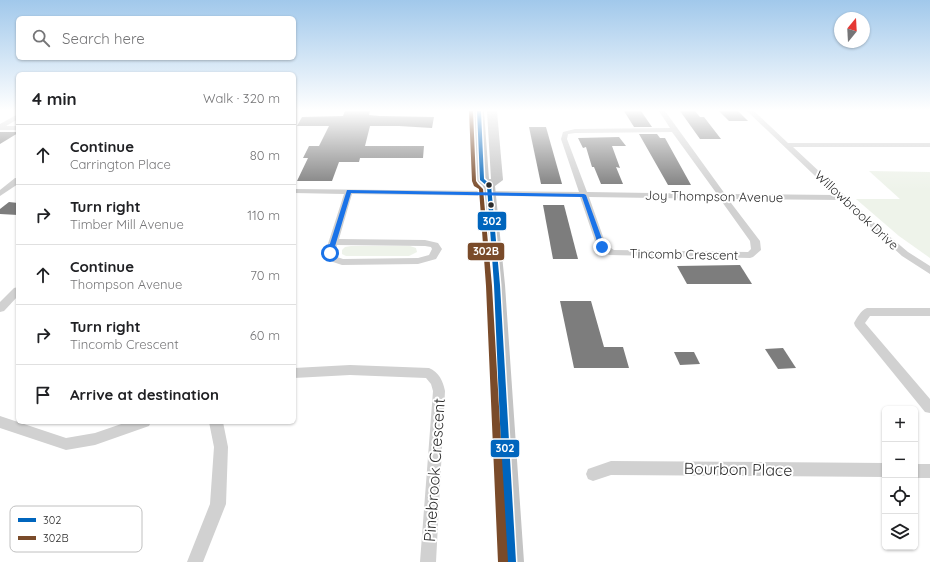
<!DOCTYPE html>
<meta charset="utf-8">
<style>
body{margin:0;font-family:Quicksand,sans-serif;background:#f6f6f6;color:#202124}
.controls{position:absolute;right:12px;bottom:12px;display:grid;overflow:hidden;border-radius:6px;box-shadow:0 1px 3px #0004}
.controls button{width:36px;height:36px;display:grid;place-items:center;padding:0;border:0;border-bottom:1px solid #e0e0e0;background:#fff;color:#202124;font:20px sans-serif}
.compass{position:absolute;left:834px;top:12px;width:36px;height:36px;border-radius:50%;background:#fff;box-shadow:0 1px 3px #0004;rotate:18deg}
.stop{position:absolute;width:12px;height:12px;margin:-9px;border:3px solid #1a73e8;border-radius:50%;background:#fff}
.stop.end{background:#1a73e8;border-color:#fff;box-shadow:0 1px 4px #0008}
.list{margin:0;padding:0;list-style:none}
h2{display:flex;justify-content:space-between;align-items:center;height:52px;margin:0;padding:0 16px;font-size:17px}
h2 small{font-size:13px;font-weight:400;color:#757577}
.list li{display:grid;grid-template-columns:26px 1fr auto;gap:12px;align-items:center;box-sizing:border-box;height:60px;padding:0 16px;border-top:1px solid #e0e0e0}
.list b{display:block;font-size:15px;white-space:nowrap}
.list p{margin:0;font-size:13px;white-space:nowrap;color:#757577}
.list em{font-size:13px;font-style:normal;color:#757577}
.icon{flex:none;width:22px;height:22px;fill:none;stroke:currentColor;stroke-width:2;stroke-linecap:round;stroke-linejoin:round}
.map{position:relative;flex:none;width:930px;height:562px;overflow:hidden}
.search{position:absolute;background:#fff;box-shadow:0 1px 3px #0004;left:16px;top:16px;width:280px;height:44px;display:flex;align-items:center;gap:10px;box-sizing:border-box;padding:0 14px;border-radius:6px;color:#757577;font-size:15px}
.panel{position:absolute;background:#fff;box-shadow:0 1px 3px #0004;left:16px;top:72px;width:280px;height:352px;border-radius:6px}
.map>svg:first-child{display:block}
.green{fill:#eef3ea}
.building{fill:#7d7d7d}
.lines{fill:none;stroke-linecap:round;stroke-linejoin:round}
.minor{fill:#d1d1d1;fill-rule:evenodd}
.primary{fill:#c4c4c4;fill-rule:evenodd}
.bus-1-casing{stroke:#fff;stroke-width:3}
.bus-2-casing{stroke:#fff;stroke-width:3}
.bus-1{fill:#0065bd;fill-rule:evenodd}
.bus-2{fill:#7a4b2a;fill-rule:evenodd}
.route{fill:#1a73e8}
.bus-dot{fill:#2c2c2c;stroke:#fff;stroke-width:1.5}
.labels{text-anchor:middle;stroke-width:4;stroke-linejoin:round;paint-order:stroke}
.street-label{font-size:13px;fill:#2c2c2c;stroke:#fff}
.near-street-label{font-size:16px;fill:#2c2c2c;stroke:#fff}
.key{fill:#fff;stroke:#c0c0c0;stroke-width:1}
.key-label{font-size:11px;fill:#2c2c2c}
.line-badge{stroke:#fff;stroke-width:1.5}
.badge-label{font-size:11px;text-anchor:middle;font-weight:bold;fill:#fff}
</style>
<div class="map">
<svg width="930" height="562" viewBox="0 0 930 562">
<rect width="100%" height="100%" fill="#fff"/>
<g class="green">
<path d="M869 171 930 172V258L899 236 856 199H900Z"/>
<path d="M351 246H410L416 248 417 252 409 256H346L342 254V250L345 247Z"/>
</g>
<g class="building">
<path d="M345 111H370L369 115 380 116 434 117 432 128 399 126H370L365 146H424L423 158H360L359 162H339L332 181H297L308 158H303L309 146H319L329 126H297L302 117 343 116Z"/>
<path d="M624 111H641L652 127H634Z"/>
<path d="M680 111H695L700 117H704L721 139H700Z"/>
<path d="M719 111H738L748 121H729Z"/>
<path d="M529 127H546L562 184H541Z"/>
<path d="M0 132H18V133L0 144Z"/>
<path d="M639 134H657L660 138H665L691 185H668Z"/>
<path d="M619 137 626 146H612L620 168 616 167 623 184H601L594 167H592L586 147 583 148 578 138Z"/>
<path d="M9 202 18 203V215L0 214V209Z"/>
<path d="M543 205H564L578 259H553Z"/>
<path d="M740 265 752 284H687L677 266Z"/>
<path d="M560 301H591L604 347H623L629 368H574Z"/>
<path d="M783 348 796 368 778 369 765 349Z"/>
<path d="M674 352H694L700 364 680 365Z"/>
</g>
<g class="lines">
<g class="minor">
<path d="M659 111H665L725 194 835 195 747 111H754L788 143H930V147H793L882 230 908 252 930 266V274L902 256 841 200 728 199 760 241 761 250 753 257 750 258 609 255 597 247 580 197 352 194 339 239 425 240 438 243 442 249 436 259 418 264 342 265 330 261 325 253 344 194 294 193V189L579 192 561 139 563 132 575 129 670 128ZM672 132 717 194 587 192 567 139 568 134 575 133ZM589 197 720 199 750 241 751 249 748 252 614 250 606 245ZM337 245 425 246 431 247 432 249 429 255 418 258 343 259 337 257 335 253Z"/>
<path d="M18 114V119L6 126H18V130H0V124Z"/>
<path d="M15 178H18V184L0 196V190Z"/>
<path d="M18 287V296L4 311 0 312V302L14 288Z"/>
<path d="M867 308H930V316H870L865 323 930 399V413L925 412 855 326 854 323C857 318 861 310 867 308Z"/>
<path d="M350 365 429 368C439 372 443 381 445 391L436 562H420L433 391 431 384 426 378 350 375 294 378V368Z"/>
<path d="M0 416 66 438 95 433 127 422H151L149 426 95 445 66 450 0 428Z"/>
<path d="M209 422H223L228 447 226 504 203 562H187L210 504 214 447Z"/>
<path d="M611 461 885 463V477L611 475 593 481 588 479 586 474 588 469Z"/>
<rect x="915" y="464" width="15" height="14"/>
</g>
<path class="primary" d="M474 111H484L489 179H491L487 111H497L503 180 495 186 505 285 524 562H498L489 285 483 186 476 180Z"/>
<defs>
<path id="bus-1" d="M477 111H481L484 179 491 185 500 285 516 562H506L494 285 487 186 480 180Z"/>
<path id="bus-2" d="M469 111H473L476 181 478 184 483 189 492 286 508 562H498L486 286 479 189 474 186 472 181Z"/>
</defs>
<use href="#bus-1" class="bus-1-casing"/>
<use href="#bus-2" class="bus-2-casing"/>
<use href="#bus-1" class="bus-1"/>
<use href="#bus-2" class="bus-2"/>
</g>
<linearGradient id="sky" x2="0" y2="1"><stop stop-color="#a1c8eb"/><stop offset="0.58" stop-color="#fff"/><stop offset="1" stop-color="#fff" stop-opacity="0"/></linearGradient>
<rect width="930" height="190" fill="url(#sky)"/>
<path class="route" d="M347 190 584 194 586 195 605 247 602 249 599 247 582 197 351 193 333 253 328 255 327 253Z"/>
<g class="bus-dot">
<circle cx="489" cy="185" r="3.5"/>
<circle cx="491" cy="205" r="3.5"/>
</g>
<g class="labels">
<g class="street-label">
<text transform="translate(714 196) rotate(1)" y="5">Joy Thompson Avenue</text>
<text transform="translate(857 210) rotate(43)" y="5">Willowbrook Drive</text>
<text transform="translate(684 254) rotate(1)" y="5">Tincomb Crescent</text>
</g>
<g class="near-street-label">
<text transform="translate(738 469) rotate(1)" y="6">Bourbon Place</text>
<text transform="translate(434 470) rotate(-86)" y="6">Pinebrook Crescent</text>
</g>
</g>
<rect x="10" y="506" width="132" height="46" rx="6" class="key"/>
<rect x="18" y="518" width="18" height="4" fill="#0065bd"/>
<rect x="18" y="536" width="18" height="4" fill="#7a4b2a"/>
<g class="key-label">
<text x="43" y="524">302</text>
<text x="43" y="542">302B</text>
</g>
<g class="line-badge">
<rect x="477" y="211" width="30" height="20" rx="4" fill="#0065bd"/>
<rect x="467" y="242" width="38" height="19" rx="4" fill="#7a4b2a"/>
<rect x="490" y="439" width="30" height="19" rx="4" fill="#0065bd"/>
</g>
<g class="badge-label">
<text x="492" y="225">302</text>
<text x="486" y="255">302B</text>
<text x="505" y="452">302</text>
</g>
</svg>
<div class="controls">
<button>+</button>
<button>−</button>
<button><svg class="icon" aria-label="locate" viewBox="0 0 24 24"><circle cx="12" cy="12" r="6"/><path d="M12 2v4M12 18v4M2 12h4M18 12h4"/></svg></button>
<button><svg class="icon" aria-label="layers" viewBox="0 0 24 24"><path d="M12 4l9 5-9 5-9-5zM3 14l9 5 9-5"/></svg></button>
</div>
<svg class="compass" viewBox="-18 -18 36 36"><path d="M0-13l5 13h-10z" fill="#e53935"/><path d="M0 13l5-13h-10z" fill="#757577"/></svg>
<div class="stop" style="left:330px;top:253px"></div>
<div class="stop end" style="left:602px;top:247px"></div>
<div class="search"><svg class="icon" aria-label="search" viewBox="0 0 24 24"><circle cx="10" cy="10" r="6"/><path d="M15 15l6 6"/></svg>Search here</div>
<section class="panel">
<h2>4 min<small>Walk · 320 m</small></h2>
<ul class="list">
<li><svg class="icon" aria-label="ahead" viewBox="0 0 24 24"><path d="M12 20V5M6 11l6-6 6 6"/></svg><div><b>Continue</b><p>Carrington Place</p></div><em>80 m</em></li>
<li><svg class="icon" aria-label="right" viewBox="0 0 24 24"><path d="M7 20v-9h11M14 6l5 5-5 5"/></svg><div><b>Turn right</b><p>Timber Mill Avenue</p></div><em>110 m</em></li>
<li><svg class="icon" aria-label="ahead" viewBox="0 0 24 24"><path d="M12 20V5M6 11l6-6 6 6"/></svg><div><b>Continue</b><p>Thompson Avenue</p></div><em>70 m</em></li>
<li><svg class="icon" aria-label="right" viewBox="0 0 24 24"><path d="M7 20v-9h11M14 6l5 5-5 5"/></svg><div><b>Turn right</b><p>Tincomb Crescent</p></div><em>60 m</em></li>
<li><svg class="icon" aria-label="arrive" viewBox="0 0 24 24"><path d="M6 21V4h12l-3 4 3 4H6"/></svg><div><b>Arrive at destination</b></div></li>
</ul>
</section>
</div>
